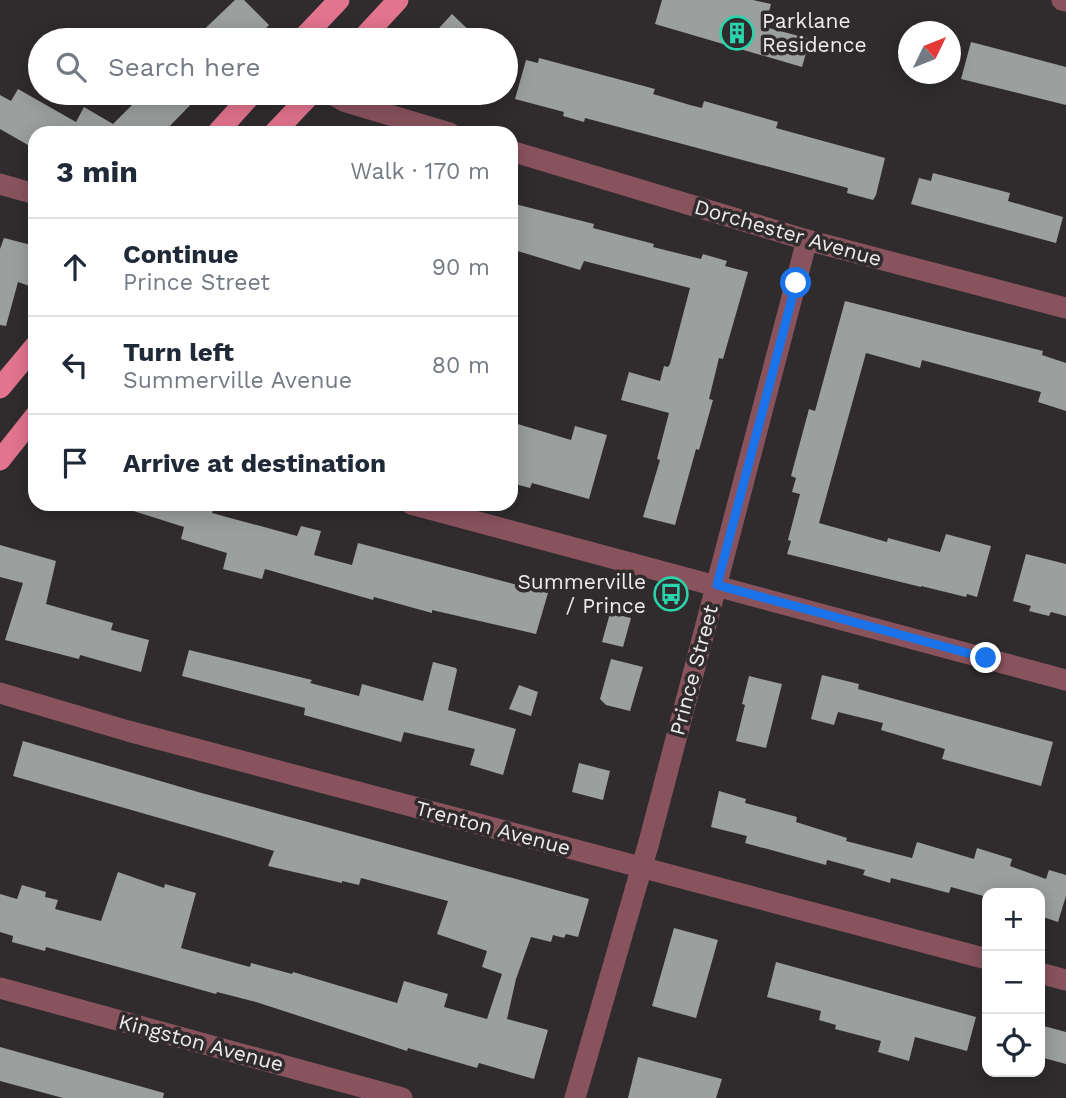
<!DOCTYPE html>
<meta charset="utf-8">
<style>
body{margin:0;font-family:"Work Sans",sans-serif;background:#f6f6f7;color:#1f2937}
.controls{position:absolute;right:21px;bottom:21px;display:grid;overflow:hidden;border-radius:14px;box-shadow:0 4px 18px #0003}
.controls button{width:63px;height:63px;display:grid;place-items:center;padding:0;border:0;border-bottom:2px solid #e0e1e3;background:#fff;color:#1f2937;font:35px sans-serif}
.compass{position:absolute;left:898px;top:21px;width:63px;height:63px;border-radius:50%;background:#fff;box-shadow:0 4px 18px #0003;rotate:47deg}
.stop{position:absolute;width:21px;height:21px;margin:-16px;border:5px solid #1a73e8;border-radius:50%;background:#fff}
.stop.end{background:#1a73e8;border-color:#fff;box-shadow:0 2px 7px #0008}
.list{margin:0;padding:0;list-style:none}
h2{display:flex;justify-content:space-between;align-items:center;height:91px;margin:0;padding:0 28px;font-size:30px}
h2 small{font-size:23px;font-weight:400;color:#747a83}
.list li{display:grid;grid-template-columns:46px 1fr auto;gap:21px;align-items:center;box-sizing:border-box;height:98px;padding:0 28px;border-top:2px solid #e0e1e3}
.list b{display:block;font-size:26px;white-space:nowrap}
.list p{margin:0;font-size:23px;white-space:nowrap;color:#747a83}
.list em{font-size:23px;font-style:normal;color:#747a83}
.icon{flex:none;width:38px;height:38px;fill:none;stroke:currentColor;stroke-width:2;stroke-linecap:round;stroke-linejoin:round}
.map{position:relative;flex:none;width:1066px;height:1098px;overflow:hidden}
.search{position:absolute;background:#fff;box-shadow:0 4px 18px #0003;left:28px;top:28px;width:490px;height:77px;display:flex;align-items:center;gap:18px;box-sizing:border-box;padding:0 24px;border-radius:38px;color:#747a83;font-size:26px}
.panel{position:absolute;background:#fff;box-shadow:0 4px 18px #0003;left:28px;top:126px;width:490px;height:385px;border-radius:21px}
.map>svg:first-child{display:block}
.building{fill:#9b9f9d}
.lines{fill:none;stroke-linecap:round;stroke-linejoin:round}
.minor{stroke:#89535e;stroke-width:21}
.major{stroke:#e2748e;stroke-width:21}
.route{stroke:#1a73e8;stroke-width:9}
.labels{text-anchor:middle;stroke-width:7;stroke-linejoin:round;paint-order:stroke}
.poi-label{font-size:21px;fill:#eeecec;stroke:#302c2d;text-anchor:start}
.street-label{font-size:21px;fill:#eeecec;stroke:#302c2d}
</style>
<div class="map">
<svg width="1066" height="1098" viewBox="0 0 1066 1098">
<rect width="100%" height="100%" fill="#302c2d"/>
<g class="building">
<path d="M235 0H244L269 25 256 40H193Z"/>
<path d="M662 0H753L771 4 765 27 810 39 802 67 655 24Z"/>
<path d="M452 14 479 40H428Z"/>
<path d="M971 42 1066 67V105L961 79Z"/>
<path d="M539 58 655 89 653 94 690 105 702 108 704 101 778 122 776 128 885 158 876 195 873 200 847 193 848 188 585 118 584 122 563 116 564 112 515 99 526 60 538 63Z"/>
<path d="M18 89 76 122 84 107 113 124 144 93H202L163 133H35V149L0 129V95L11 101Z"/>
<path d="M933 173 1010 193 1008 201 1063 217 1056 243 911 204 919 178 931 181Z"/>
<path d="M511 203 594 224 593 228 654 244 653 247 701 259 703 254 727 261 725 266 748 272 723 359 719 358 709 399 713 400 699 450 696 449 675 525 643 517 660 460 657 459 669 413 621 400 629 372 660 381 664 366 668 367 670 364 690 288 584 261 580 270 511 249Z"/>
<path d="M4 238 35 246V288L18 282 6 326 0 325V249Z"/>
<path d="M845 301 1043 351 1042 355 1066 363V411L1038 402 1041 392 922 360 920 368 866 353 819 523 887 542 888 538 940 552 946 534 991 546 977 597 967 594 966 597 921 586V587L787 554 791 541 788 540 800 494 792 492 796 478 791 476 809 409 815 411Z"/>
<path d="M511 422 571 440 575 426 607 435 589 499 532 483 530 488 511 483Z"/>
<path d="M125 504H215L212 513 297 536 301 526 321 531 314 555 352 565 358 543 548 593 536 634 432 610V613L374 597 373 600 265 569 262 579 223 569 227 553 181 539 184 527 124 508Z"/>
<path d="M0 545 56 561 46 604 113 623 111 630 149 640 141 672 80 655 79 659 5 640 23 583 0 577Z"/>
<path d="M1026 554 1066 564V616L1051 612 1049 616 1029 611 1031 606 1013 601Z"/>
<path d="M610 613 631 618 623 647 602 642Z"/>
<path d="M189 650 312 680 310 683 359 696 362 684 423 701 433 662 456 668 457 670 448 710 516 729 503 775 470 765 475 749 404 732 401 742 304 715 305 708 182 676Z"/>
<path d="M611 659 643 667 630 711 606 705 600 699Z"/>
<path d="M822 675 859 684 858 689 1053 742 1041 786 942 759 945 749 881 730 883 723 838 712 834 725 811 719Z"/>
<path d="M749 676 782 684 766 748 736 741 745 705 742 704Z"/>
<path d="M519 685 538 692 531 716 509 709Z"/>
<path d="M23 741 198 792 589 899 578 937 566 934 564 938 553 935 551 942 531 937 516 979 507 1019 548 1030 534 1079 479 1063 477 1068 408 1048 407 1051 256 1002 217 992 216 994 46 947 45 951 12 942 13 936 0 932V894L17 899 22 885 46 892 45 897 58 900 55 909 101 921 118 872 164 888 165 884 196 893 181 948 250 967 251 963 292 974 293 972 397 1003 404 981 448 994 444 1007 487 1019 502 974 482 967 487 951 437 934 448 901 361 878 359 885 342 881V883L268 866 274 851 13 776Z"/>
<path d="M579 763 610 771 603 800 572 792Z"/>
<path d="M719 791 746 799 745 803 797 817 796 822 847 838 846 841 912 858 917 842 974 859 977 848 1012 859 1010 866 1046 879 1049 870 1066 875V896L1058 922 1040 916V893H987V897L951 887 949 893 891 878 890 883 863 875 865 870 827 860 826 865 745 843 747 836 711 827Z"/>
<path d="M674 928 718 940 696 1018 652 1006Z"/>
<path d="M776 962 976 1017 967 1051 915 1037 909 1061 878 1052 881 1041 835 1029 836 1025 819 1020 821 1011 767 997Z"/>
<path d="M1040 1025 1066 1032V1064L1040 1057Z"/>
<path d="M0 1047 164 1093 163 1098H63L0 1081Z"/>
<path d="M638 1057 722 1079 716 1098H628Z"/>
</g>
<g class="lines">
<g class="minor">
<path d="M1062 0 1066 1"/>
<path d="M330 93 346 102 450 133"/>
<path d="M511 151 807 240 1066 308"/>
<path d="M0 184 35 194"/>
<path d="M411 504 1066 680"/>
<path d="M0 693 128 731 987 959"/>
<path d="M1040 973 1066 980"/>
<path d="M0 988 402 1098"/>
<path d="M575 1098 649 842 807 240"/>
</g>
<g class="major">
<path d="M301 40 339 0"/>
<path d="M361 40 398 0"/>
<path d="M217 133 253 93"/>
<path d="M274 133 312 93"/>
<path d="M0 388 35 346"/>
<path d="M0 460 35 416"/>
</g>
</g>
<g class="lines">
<path class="route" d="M796 283 717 585 986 658"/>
</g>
<defs>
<symbol id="building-ring" viewBox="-11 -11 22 22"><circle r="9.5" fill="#302c2d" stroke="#2ad5ac" stroke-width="1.5"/><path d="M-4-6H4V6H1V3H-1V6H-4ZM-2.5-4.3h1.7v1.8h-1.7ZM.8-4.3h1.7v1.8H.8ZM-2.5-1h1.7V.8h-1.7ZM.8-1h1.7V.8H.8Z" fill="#2ad5ac"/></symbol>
<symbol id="bus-ring" viewBox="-11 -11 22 22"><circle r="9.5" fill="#302c2d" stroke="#2ad5ac" stroke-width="1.5"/><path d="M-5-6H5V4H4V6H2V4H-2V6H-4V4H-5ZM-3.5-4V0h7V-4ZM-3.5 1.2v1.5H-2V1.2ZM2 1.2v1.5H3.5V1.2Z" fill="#2ad5ac"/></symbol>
</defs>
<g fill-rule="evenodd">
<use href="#building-ring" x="718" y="14" width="38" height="38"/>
<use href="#bus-ring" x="652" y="575" width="38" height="38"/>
</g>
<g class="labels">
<g class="poi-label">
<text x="762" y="28">Parklane<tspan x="762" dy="24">Residence</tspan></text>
<text x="646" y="589" text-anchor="end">Summerville<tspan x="646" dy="24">/ Prince</tspan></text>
</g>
<g class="street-label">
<text transform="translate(788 233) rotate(16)" y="7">Dorchester Avenue</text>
<text transform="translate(694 670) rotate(-75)" y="7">Prince Street</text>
<text transform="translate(493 828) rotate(15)" y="7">Trenton Avenue</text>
<text transform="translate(201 1043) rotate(15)" y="7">Kingston Avenue</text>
</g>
</g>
</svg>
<div class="controls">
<button>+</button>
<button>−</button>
<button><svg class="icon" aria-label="locate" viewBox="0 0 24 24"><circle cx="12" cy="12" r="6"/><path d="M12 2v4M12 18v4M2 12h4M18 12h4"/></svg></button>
</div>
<svg class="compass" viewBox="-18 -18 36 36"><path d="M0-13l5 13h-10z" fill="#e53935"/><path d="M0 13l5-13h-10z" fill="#747a83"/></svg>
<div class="stop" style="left:796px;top:283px"></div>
<div class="stop end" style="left:986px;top:658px"></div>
<div class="search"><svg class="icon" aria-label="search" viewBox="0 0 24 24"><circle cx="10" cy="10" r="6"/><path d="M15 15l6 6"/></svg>Search here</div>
<section class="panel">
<h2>3 min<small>Walk · 170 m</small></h2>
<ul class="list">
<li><svg class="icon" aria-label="ahead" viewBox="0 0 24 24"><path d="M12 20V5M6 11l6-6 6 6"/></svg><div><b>Continue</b><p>Prince Street</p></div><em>90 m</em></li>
<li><svg class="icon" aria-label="left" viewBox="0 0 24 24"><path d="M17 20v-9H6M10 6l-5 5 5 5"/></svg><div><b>Turn left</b><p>Summerville Avenue</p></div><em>80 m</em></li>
<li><svg class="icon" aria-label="arrive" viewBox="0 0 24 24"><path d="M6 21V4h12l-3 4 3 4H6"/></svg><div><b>Arrive at destination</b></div></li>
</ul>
</section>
</div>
